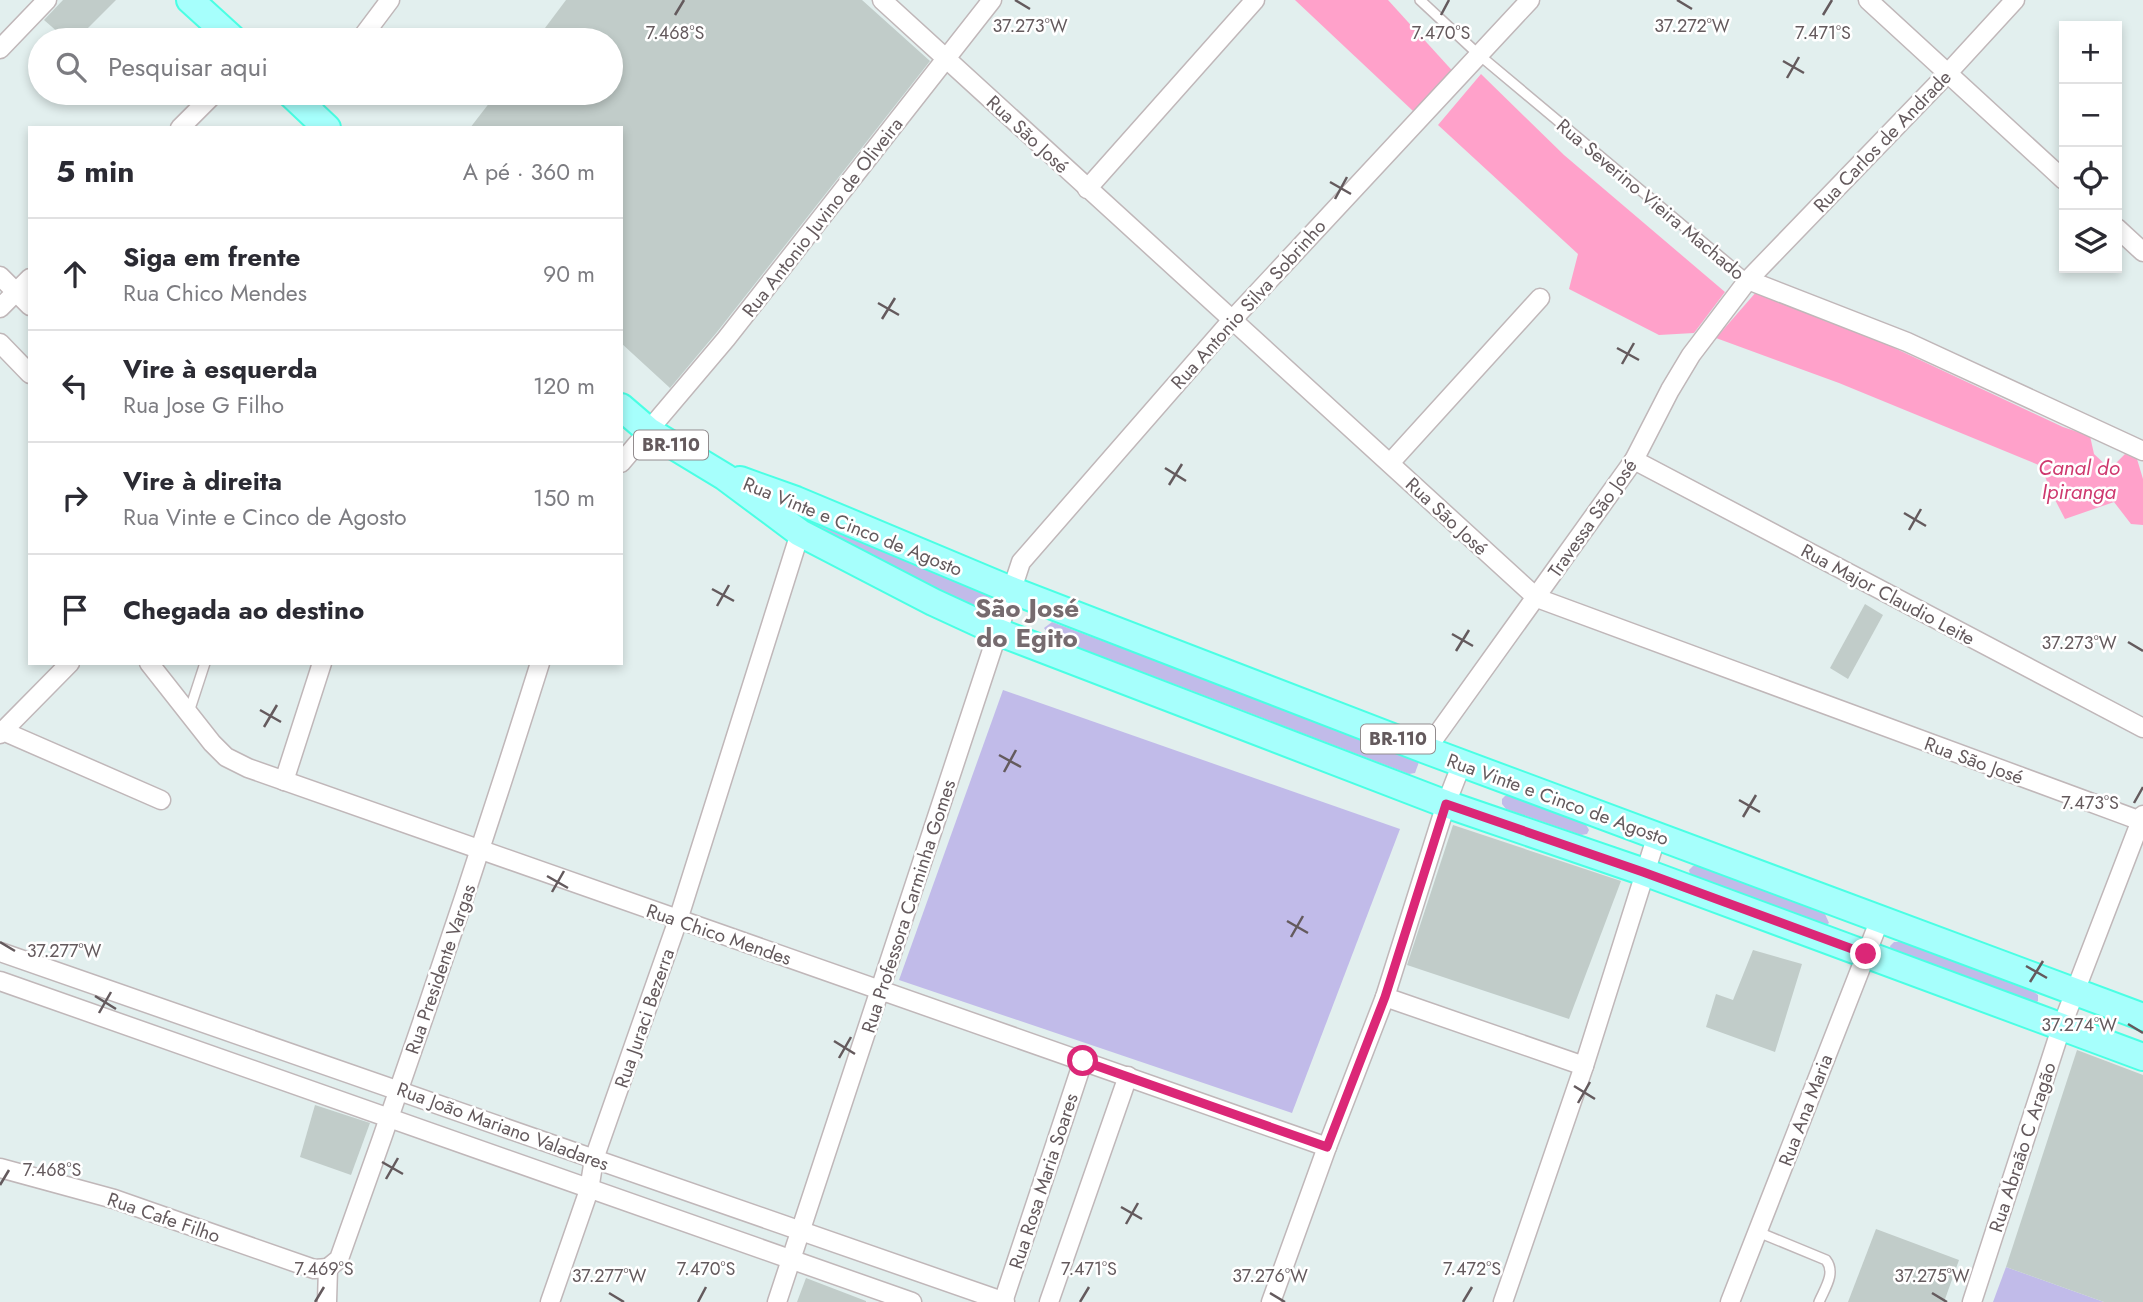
<!DOCTYPE html>
<html lang="pt">
<meta charset="utf-8">
<style>
body{margin:0;font-family:Jost,sans-serif;background:#f2f2f3;color:#2b2b33}
.controls{position:absolute;right:21px;top:21px;display:grid;overflow:hidden;border-radius:0px;box-shadow:0 4px 10px #0003}
.controls button{width:63px;height:63px;display:grid;place-items:center;padding:0;border:0;border-bottom:2px solid #e1e1e2;background:#fff;color:#2b2b33;font:35px sans-serif}
.stop{position:absolute;width:21px;height:21px;margin:-16px;border:5px solid #db2777;border-radius:50%;background:#fff}
.stop.end{background:#db2777;border-color:#fff;box-shadow:0 2px 7px #0008}
.list{margin:0;padding:0;list-style:none}
h2{display:flex;justify-content:space-between;align-items:center;height:91px;margin:0;padding:0 28px;font-size:30px}
h2 small{font-size:23px;font-weight:400;color:#7c7c81}
.list li{display:grid;grid-template-columns:46px 1fr auto;gap:21px;align-items:center;box-sizing:border-box;height:112px;padding:0 28px;border-top:2px solid #e1e1e2}
.list b{display:block;font-size:26px;white-space:nowrap}
.list p{margin:0;font-size:23px;white-space:nowrap;color:#7c7c81}
.list em{font-size:23px;font-style:normal;color:#7c7c81}
.icon{flex:none;width:38px;height:38px;fill:none;stroke:currentColor;stroke-width:2;stroke-linecap:round;stroke-linejoin:round}
.map{position:relative;flex:none;width:2143px;height:1302px;overflow:hidden}
.search{position:absolute;background:#fff;box-shadow:0 4px 10px #0003;left:28px;top:28px;width:595px;height:77px;display:flex;align-items:center;gap:18px;box-sizing:border-box;padding:0 24px;border-radius:38px;color:#7c7c81;font-size:26px}
.panel{position:absolute;background:#fff;box-shadow:0 4px 10px #0003;left:28px;top:126px;width:595px;height:539px;border-radius:0px}
.map>svg:first-child{display:block}
.green{fill:#c1bbe9}
.water{fill:#ffa1ca}
.building{fill:#c1ccc9}
.lines{fill:none;stroke-linecap:round;stroke-linejoin:round}
.lane-casing{stroke:#c0b7b9;stroke-width:12}
.street-casing{stroke:#c0b7b9;stroke-width:21}
.primary-casing{stroke:#4affe4;stroke-width:30}
.lane{stroke:#fff;stroke-width:9}
.street{stroke:#fff;stroke-width:18}
.primary{stroke:#a6fffc;stroke-width:26}
.route{stroke:#db2777;stroke-width:9}
.ticks{fill:none;stroke:#645a5d;stroke-width:2.5}
.labels{text-anchor:middle;stroke-width:5;stroke-linejoin:round;paint-order:stroke}
.shield{fill:#fff;stroke:#928c8e;stroke-width:2}
.shield-label{font-size:18px;font-weight:bold;fill:#645a5d}
.street-label{font-size:19px;fill:#645a5d;stroke:#fff}
.water-label{font-size:21px;font-style:italic;fill:#ce386e;stroke:#fff}
.district-label{font-size:26px;font-weight:bold;fill:#766b6f;stroke:#fff}
.ticks-label{font-size:18px;text-anchor:middle;fill:#645a5d;stroke:#fff;stroke-width:5;stroke-linejoin:round;paint-order:stroke}
</style>
<div class="map">
<svg width="2143" height="1302" viewBox="0 0 2143 1302">
<rect width="100%" height="100%" fill="#e2efee"/>
<g class="green">
<path d="M776 505 981 589 991 599 993 612 977 609 854 549Z"/>
<path d="M1052 622 1416 758 1419 762 1415 773 1409 774 1051 637 1044 628Z"/>
<path d="M1003 690 1400 829 1292 1113 899 980Z"/>
<path d="M1510 795 1585 823 1589 830 1587 834 1581 835 1506 809 1502 804V799L1505 796Z"/>
<path d="M1693 866H1699L1825 914 1829 923 1825 926 1690 875 1689 870Z"/>
<path d="M1894 942H1901L2034 992 2038 995V1001L2034 1004 1891 952 1890 946Z"/>
<path d="M2006 1267 2104 1302H1993Z"/>
</g>
<g class="water">
<path d="M1295 0H1388L1458 77 1413 111Z"/>
<path d="M1481 74 1564 155 1725 292 1694 333 1659 335 1569 289 1578 254 1438 125Z"/>
<path d="M1757 291 1825 321 1869 336 2063 427 2090 436 2094 454 2110 469 2125 454 2137 459 2143 479V525L2131 524 2114 502 2065 519 2051 492 2041 466 1839 383 1716 338Z"/>
</g>
<g class="building">
<path d="M63 0H116L76 40H67L44 20Z"/>
<path d="M566 0H862L930 61 717 332 670 388 621 343V128H470L497 93H611V40H536Z"/>
<path d="M1865 604 1883 615 1848 679 1830 668Z"/>
<path d="M1453 825 1621 881 1569 1019 1407 965Z"/>
<path d="M1753 950 1802 964 1775 1052 1706 1027 1716 994 1733 1000Z"/>
<path d="M2077 1050 2143 1075V1302H2104L2006 1267Z"/>
<path d="M315 1105 370 1123 351 1175 300 1157Z"/>
<path d="M1876 1229 1959 1260 1944 1302H1848Z"/>
<path d="M806 1278 866 1301V1302H797Z"/>
</g>
<g class="lines">
<defs>
<g id="lane">
<path d="M1420 0 1478 54 1748 280"/>
<path d="M189 712 205 663"/>
<path d="M1758 1232 1826 1260C1836 1273 1825 1288 1819 1302"/>
</g>
<g id="street">
<path d="M882 0 1537 598 2141 821"/>
<path d="M1868 0 2064 180"/>
<path d="M360 40 390 0"/>
<path d="M0 49 47 0"/>
<path d="M308 110 320 93"/>
<path d="M180 128 215 93"/>
<path d="M1087 189 1255 0"/>
<path d="M2117 228 2143 252"/>
<path d="M0 276 30 306"/>
<path d="M1748 280 1907 342 2143 451"/>
<path d="M0 308 30 278"/>
<path d="M0 343 30 374"/>
<path d="M1634 460 2143 728"/>
<path d="M621 463 726 339 992 0"/>
<path d="M1390 463 1540 298"/>
<path d="M149 663 212 743 226 757 248 768 1327 1147"/>
<path d="M3 731 161 800"/>
<path d="M0 734 70 663"/>
<path d="M1426 750 1634 460 1670 390 1691 355 1748 280 1947 74 2015 0"/>
<path d="M284 781 322 663"/>
<path d="M0 952 1005 1302"/>
<path d="M0 981 912 1302"/>
<path d="M1385 997 1584 1066"/>
<path d="M0 1168 114 1199 314 1269 328 1268"/>
<path d="M328 1268 339 1259C410 1062 477 863 540 663"/>
<path d="M327 1302 328 1268"/>
<path d="M550 1302 589 1190 594 1159 678 920 800 533"/>
<path d="M777 1302 1021 562 1232 320 1530 0"/>
<path d="M1003 1302 1083 1061"/>
<path d="M1049 1302 1128 1076"/>
<path d="M1271 1302 1327 1147 1385 997 1446 804 1462 763"/>
<path d="M1503 1302 1584 1066 1657 835"/>
<path d="M1730 1302 1880 919"/>
<path d="M1972 1302 2061 1028 2143 815"/>
</g>
<g id="primary">
<path d="M190 0 234 40"/>
<path d="M290 93 327 128"/>
<path d="M621 407 649 431 725 477 800 533 933 602 998 632 1446 804 1644 872 2143 1057"/>
<path d="M740 480 796 500 1011 590 1426 750 2143 1017"/>
</g>
</defs>
<use href="#lane" class="lane-casing"/>
<use href="#street" class="street-casing"/>
<use href="#primary" class="primary-casing"/>
<use href="#lane" class="lane"/>
<use href="#street" class="street"/>
<use href="#primary" class="primary"/>
</g>
<g class="lines">
<path class="route" d="M1083 1061 1327 1147 1385 997 1446 804 1643 872 1866 954"/>
</g>
<path class="ticks" d="M1015 0 1030 9M1677 0 1692 9M675 15 684 0M1441 15 1449 0M1823 15 1832 0M1783 61 1804 73M1787 78 1799 57M1330 182 1351 194M1335 199 1347 177M878 303 899 315M882 319 895 298M1617 348 1639 360M1622 364 1634 343M1165 468 1186 481M1169 485 1182 464M1904 513 1926 526M1909 530 1921 509M712 589 734 601M717 606 729 585M1452 634 1473 646M2128 642 2143 651M1456 651 1469 630M260 710 281 722M264 727 277 705M999 755 1021 767M1004 772 1016 750M1739 800 1760 812M2134 803 2143 787M1743 817 1756 795M547 876 568 888M552 892 564 871M1287 921 1308 933M1291 937 1303 916M0 942 15 951M2026 966 2047 978M2030 982 2043 961M95 996 116 1009M99 1013 111 992M2128 1024 2143 1033M834 1041 855 1054M839 1058 851 1037M1574 1086 1595 1099M1578 1103 1590 1082M382 1162 403 1174M386 1179 398 1158M0 1185 9 1170M1121 1207 1142 1219M1126 1224 1138 1203M609 1293 624 1302M1270 1293 1285 1302M1932 1293 1947 1302M315 1302 324 1287M698 1302 706 1287M1080 1302 1089 1287M1463 1302 1472 1287"/>
<g class="labels">
<g class="shield">
<rect x="634" y="430.5" width="74" height="29" rx="5"/>
<rect x="1361" y="724.5" width="74" height="29" rx="5"/>
</g>
<g class="shield-label">
<text x="671" y="451">BR-110</text>
<text x="1398" y="745">BR-110</text>
</g>
<g class="street-label">
<text transform="translate(1028 134) rotate(43)" y="7">Rua São José</text>
<text transform="translate(1882 141) rotate(-46)" y="7">Rua Carlos de Andrade</text>
<text transform="translate(1651 199) rotate(40)" y="7">Rua Severino Vieira Machado</text>
<text transform="translate(822 217) rotate(-52)" y="7">Rua Antonio Juvino de Oliveira</text>
<text transform="translate(1248 304) rotate(-48)" y="7">Rua Antonio Silva Sobrinho</text>
<text transform="translate(1447 516) rotate(43)" y="7">Rua São José</text>
<text transform="translate(1592 518) rotate(-55)" y="7">Travessa São José</text>
<text transform="translate(853 526) rotate(22)" y="7">Rua Vinte e Cinco de Agosto</text>
<text transform="translate(1888 594) rotate(28)" y="7">Rua Major Claudio Leite</text>
<text transform="translate(1974 760) rotate(20)" y="7">Rua São José</text>
<text transform="translate(1558 799) rotate(20)" y="7">Rua Vinte e Cinco de Agosto</text>
<text transform="translate(908 906) rotate(-72)" y="7">Rua Professora Carminha Gomes</text>
<text transform="translate(719 934) rotate(19)" y="7">Rua Chico Mendes</text>
<text transform="translate(440 969) rotate(-71)" y="7">Rua Presidente Vargas</text>
<text transform="translate(644 1018) rotate(-71)" y="7">Rua Juraci Bezerra</text>
<text transform="translate(1805 1110) rotate(-69)" y="7">Rua Ana Maria</text>
<text transform="translate(503 1126) rotate(20)" y="7">Rua João Mariano Valadares</text>
<text transform="translate(2022 1147) rotate(-72)" y="7">Rua Abraão C Aragão</text>
<text transform="translate(1043 1181) rotate(-72)" y="7">Rua Rosa Maria Soares</text>
<text transform="translate(164 1217) rotate(19)" y="7">Rua Cafe Filho</text>
</g>
<g class="water-label">
<text x="2079" y="475">Canal do<tspan x="2079" dy="24">Ipiranga</tspan></text>
</g>
<g class="district-label">
<text x="1027" y="617">São José<tspan x="1027" dy="30">do Egito</tspan></text>
</g>
</g>
<g class="ticks-label">
<text x="1030" y="32">37.273°W</text>
<text x="1692" y="32">37.272°W</text>
<text x="675" y="39">7.468°S</text>
<text x="1441" y="39">7.470°S</text>
<text x="1823" y="39">7.471°S</text>
<text x="2079" y="649">37.273°W</text>
<text x="2090" y="809">7.473°S</text>
<text x="64" y="957">37.277°W</text>
<text x="2079" y="1031">37.274°W</text>
<text x="52" y="1176">7.468°S</text>
<text x="324" y="1275">7.469°S</text>
<text x="706" y="1275">7.470°S</text>
<text x="1089" y="1275">7.471°S</text>
<text x="1472" y="1275">7.472°S</text>
<text x="609" y="1282">37.277°W</text>
<text x="1270" y="1282">37.276°W</text>
<text x="1932" y="1282">37.275°W</text>
</g>
</svg>
<div class="controls">
<button>+</button>
<button>−</button>
<button><svg class="icon" aria-label="locate" viewBox="0 0 24 24"><circle cx="12" cy="12" r="6"/><path d="M12 2v4M12 18v4M2 12h4M18 12h4"/></svg></button>
<button><svg class="icon" aria-label="layers" viewBox="0 0 24 24"><path d="M12 4l9 5-9 5-9-5zM3 14l9 5 9-5"/></svg></button>
</div>
<div class="stop" style="left:1083px;top:1061px"></div>
<div class="stop end" style="left:1866px;top:954px"></div>
<div class="search"><svg class="icon" aria-label="search" viewBox="0 0 24 24"><circle cx="10" cy="10" r="6"/><path d="M15 15l6 6"/></svg>Pesquisar aqui</div>
<section class="panel">
<h2>5 min<small>A pé · 360 m</small></h2>
<ul class="list">
<li><svg class="icon" aria-label="ahead" viewBox="0 0 24 24"><path d="M12 20V5M6 11l6-6 6 6"/></svg><div><b>Siga em frente</b><p>Rua Chico Mendes</p></div><em>90 m</em></li>
<li><svg class="icon" aria-label="left" viewBox="0 0 24 24"><path d="M17 20v-9H6M10 6l-5 5 5 5"/></svg><div><b>Vire à esquerda</b><p>Rua Jose G Filho</p></div><em>120 m</em></li>
<li><svg class="icon" aria-label="right" viewBox="0 0 24 24"><path d="M7 20v-9h11M14 6l5 5-5 5"/></svg><div><b>Vire à direita</b><p>Rua Vinte e Cinco de Agosto</p></div><em>150 m</em></li>
<li><svg class="icon" aria-label="arrive" viewBox="0 0 24 24"><path d="M6 21V4h12l-3 4 3 4H6"/></svg><div><b>Chegada ao destino</b></div></li>
</ul>
</section>
</div>
